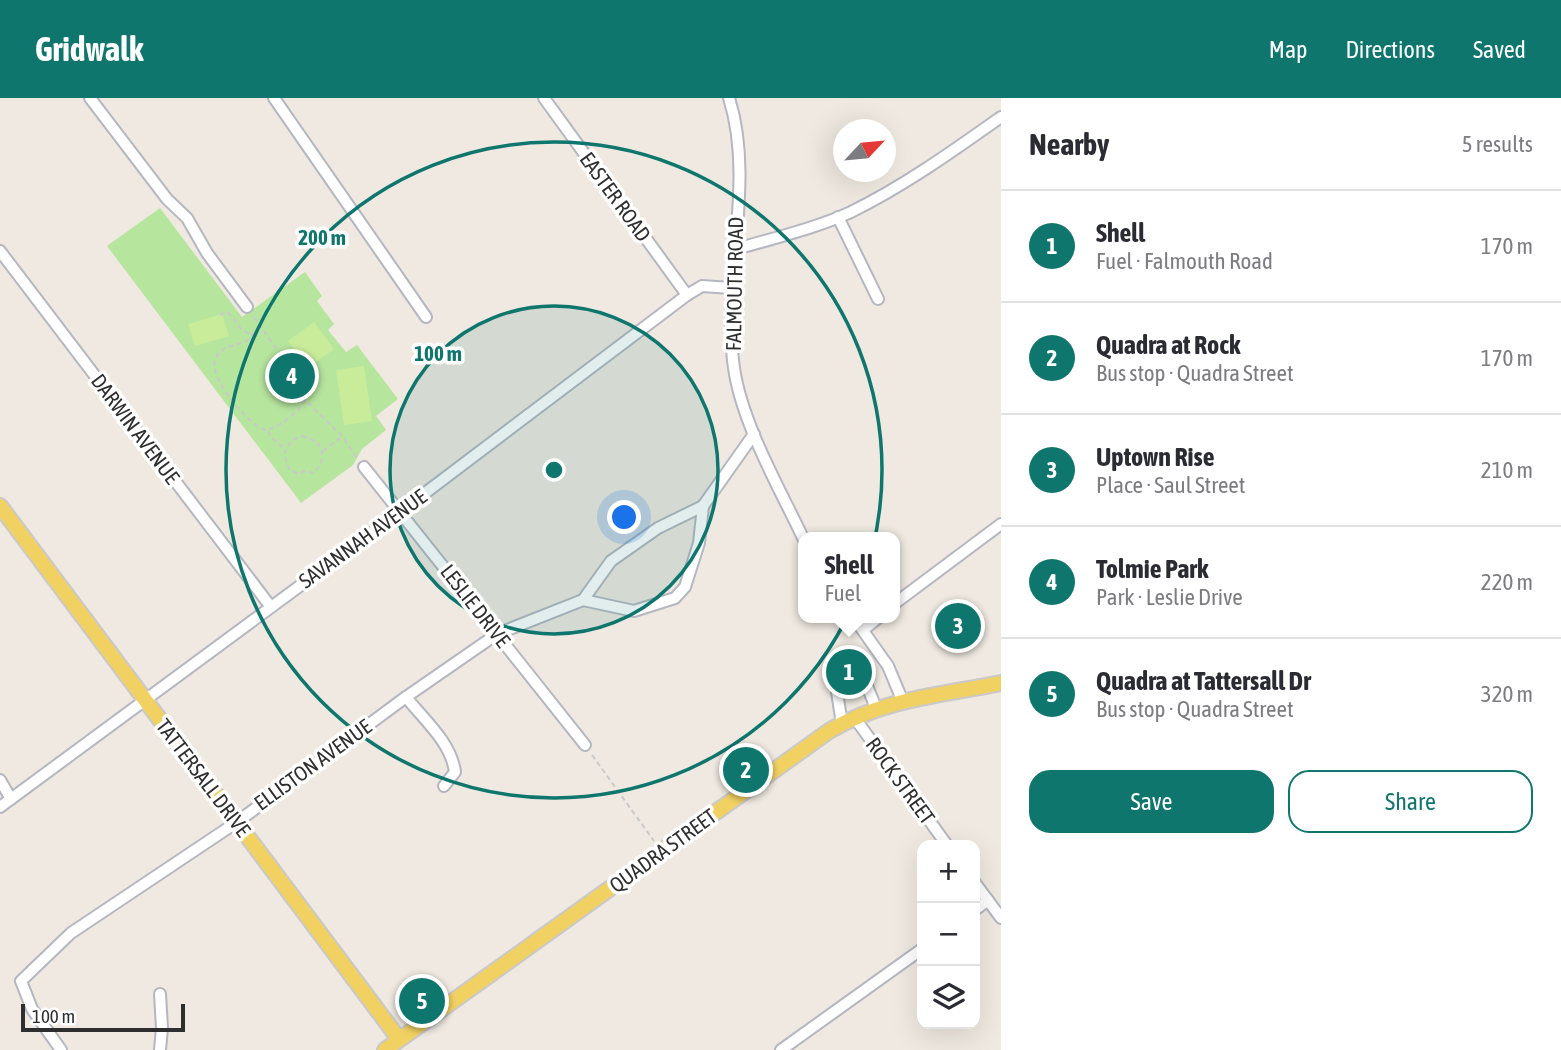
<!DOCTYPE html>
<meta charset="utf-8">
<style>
body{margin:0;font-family:"Asap Condensed",sans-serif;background:#f2f2f3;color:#2b2b33}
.controls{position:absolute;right:21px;bottom:21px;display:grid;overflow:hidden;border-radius:14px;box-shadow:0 7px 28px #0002}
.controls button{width:63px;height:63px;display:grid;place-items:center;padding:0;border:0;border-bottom:2px solid #e1e1e2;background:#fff;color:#2b2b33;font:35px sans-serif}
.compass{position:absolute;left:833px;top:21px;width:63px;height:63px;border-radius:50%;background:#fff;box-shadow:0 7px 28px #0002;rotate:64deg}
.scale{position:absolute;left:21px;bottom:18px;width:164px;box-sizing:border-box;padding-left:7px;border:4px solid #2e2e2e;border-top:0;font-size:19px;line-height:24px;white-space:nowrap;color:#2e2e2e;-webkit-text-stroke:5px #fff;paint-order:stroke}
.you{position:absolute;left:625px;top:420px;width:24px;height:24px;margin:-18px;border:5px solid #fff;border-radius:50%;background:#1a73e8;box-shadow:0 0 0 10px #1a73e833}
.badge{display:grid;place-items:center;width:46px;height:46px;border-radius:50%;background:#0f766e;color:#fff;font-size:23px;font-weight:700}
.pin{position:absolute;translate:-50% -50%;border:4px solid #fff;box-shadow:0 2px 7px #0006}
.popup{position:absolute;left:798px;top:434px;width:102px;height:91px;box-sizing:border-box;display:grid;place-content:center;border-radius:14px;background:#fff;filter:drop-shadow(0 2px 5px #0005);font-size:23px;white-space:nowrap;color:#7c7c81}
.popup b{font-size:26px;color:#2b2b33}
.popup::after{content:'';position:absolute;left:50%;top:100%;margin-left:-14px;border:14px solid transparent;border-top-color:#fff}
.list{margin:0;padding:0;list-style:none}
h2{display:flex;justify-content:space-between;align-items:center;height:91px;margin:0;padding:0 28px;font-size:30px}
h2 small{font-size:23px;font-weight:400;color:#7c7c81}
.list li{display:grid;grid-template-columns:46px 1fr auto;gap:21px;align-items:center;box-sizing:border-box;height:112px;padding:0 28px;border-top:2px solid #e1e1e2}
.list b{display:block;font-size:26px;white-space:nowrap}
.list p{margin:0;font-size:23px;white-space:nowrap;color:#7c7c81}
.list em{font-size:23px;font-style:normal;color:#7c7c81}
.actions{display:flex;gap:14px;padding:21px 28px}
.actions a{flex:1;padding:16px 0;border:2px solid #0f766e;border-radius:21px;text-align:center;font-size:24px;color:#0f766e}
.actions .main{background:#0f766e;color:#fff}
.icon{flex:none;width:38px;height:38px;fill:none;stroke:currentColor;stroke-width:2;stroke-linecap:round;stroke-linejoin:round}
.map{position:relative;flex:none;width:1001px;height:952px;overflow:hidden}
header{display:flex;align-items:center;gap:42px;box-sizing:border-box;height:98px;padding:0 35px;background:#0f766e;color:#fff}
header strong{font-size:33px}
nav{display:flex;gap:38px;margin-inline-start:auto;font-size:24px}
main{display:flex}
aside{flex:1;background:#fff}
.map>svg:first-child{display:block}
.green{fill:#b6e59e}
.pitch{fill:#c9ec9a}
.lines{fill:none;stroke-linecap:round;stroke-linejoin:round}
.minor-casing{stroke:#b4b7c1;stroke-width:14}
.major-casing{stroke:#c9c9c9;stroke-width:18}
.path{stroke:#c9c9c9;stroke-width:2;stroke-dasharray:5 3.5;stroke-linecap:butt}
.minor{stroke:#fff;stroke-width:10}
.major{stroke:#f2d163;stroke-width:14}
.ring{fill:none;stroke:#0f766e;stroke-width:3.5}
.labels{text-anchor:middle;stroke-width:7;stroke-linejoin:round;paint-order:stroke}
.street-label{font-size:21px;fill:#2e2e2e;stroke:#fff}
.centre{fill:#0f766e;stroke:#fff;stroke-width:3.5}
.ring-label{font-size:21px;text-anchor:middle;font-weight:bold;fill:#0f766e;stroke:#fff;stroke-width:7;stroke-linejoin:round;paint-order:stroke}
</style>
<header>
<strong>Gridwalk</strong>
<nav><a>Map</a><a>Directions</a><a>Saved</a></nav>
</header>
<main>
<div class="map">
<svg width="1001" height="952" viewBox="0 0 1001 952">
<rect width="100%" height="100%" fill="#efe9e1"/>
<path class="green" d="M160 110 242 219 305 174 322 198 317 203 334 226 328 232 346 254 357 247 398 301 376 318 386 332 362 351 353 367 301 405 107 148Z"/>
<g class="pitch">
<path d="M222 216 229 238 195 248 188 226Z"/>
<path d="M314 224 334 251 308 270 288 243Z"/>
<path d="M364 268 372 323 344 327 336 272Z"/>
</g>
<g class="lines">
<defs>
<g id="minor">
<path d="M90 0 167 101 187 120 207 155 247 209"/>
<path d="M274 0 426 219"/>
<path d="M544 0 687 197"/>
<path d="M729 0C756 85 721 181 734 270 742 326 780 391 804 442"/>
<path d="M838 119 878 201"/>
<path d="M733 152C773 140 814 131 851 114 904 88 953 53 1001 19"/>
<path d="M0 153 271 509"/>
<path d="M364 369 585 647"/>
<path d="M583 502 634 513 675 500 685 489 699 445 703 408"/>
<path d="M894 506 1001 426"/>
<path d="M854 520 888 568 903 604"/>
<path d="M863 532 878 520"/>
<path d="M867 588 876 610"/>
<path d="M837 594 842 626"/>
<path d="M406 599C424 622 451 644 455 674L444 688"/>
<path d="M854 619 947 747"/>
<path d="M0 682 11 701"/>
<path d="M0 709 400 414 687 197 702 188 731 190"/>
<path d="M975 785 1001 820"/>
<path d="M975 812 988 802"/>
<path d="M61 952 32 911 21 883 71 835 237 724 406 599 497 536 583 502 611 463 658 430 703 408 754 336"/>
<path d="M160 952 162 930 160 896"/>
<path d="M781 952 922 851"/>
</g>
<g id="major">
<path d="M0 408 399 941"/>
<path d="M385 952 829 633C883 601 941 597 1001 585"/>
</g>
</defs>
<use href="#minor" class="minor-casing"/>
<use href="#major" class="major-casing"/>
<g class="path">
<path d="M220 217 228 214 241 231 251 237"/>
<path d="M254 219 286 264 305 302 342 338 357 360"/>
<path d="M260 228 247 243 225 250 218 256C215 261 213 266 215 272 220 291 247 325 265 332 279 330 298 315 305 302"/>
<path d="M287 263 298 256"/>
<path d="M268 333 272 340 285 351"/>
<path d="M302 338 317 344C325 355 324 366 313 375L305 373 298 376 289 371 284 356 292 342Z"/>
<path d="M323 353 341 339"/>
<path d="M592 657 654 743"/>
</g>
<use href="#minor" class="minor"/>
<use href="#major" class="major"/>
</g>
<circle cx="554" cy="372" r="164" fill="#0f766e" fill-opacity=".12"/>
<g class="ring">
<circle cx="554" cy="372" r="164"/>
<circle cx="554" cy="372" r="328"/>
</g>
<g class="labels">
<g class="street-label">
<text transform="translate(615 99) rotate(54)" y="7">EASTER ROAD</text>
<text transform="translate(735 186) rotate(-89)" y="7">FALMOUTH ROAD</text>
<text transform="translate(135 331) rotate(53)" y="7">DARWIN AVENUE</text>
<text transform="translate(363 441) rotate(-36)" y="7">SAVANNAH AVENUE</text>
<text transform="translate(475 508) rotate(52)" y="7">LESLIE DRIVE</text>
<text transform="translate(313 667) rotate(-36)" y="7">ELLISTON AVENUE</text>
<text transform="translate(203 680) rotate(53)" y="7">TATTERSALL DRIVE</text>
<text transform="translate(900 683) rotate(54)" y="7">ROCK STREET</text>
<text transform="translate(663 753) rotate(-36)" y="7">QUADRA STREET</text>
</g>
</g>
<circle cx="554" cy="372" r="10" class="centre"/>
<g class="ring-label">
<text x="322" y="147">200 m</text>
<text x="438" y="263">100 m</text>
</g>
</svg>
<div class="controls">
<button>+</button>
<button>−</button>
<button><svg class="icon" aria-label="layers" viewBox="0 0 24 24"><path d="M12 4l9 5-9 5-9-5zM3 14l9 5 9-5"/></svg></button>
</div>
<svg class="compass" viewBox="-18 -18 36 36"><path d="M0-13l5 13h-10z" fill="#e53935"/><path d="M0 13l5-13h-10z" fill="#7c7c81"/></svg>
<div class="scale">100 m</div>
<div class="you"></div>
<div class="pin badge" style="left:849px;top:574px">1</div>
<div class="popup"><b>Shell</b>Fuel</div>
<div class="pin badge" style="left:746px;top:672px">2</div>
<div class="pin badge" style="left:958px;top:528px">3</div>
<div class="pin badge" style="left:292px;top:278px">4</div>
<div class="pin badge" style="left:422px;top:903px">5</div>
</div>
<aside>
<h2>Nearby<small>5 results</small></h2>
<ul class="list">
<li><span class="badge">1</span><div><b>Shell</b><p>Fuel · Falmouth Road</p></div><em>170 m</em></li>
<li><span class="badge">2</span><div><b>Quadra at Rock</b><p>Bus stop · Quadra Street</p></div><em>170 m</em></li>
<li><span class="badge">3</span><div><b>Uptown Rise</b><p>Place · Saul Street</p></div><em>210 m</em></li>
<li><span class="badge">4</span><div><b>Tolmie Park</b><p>Park · Leslie Drive</p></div><em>220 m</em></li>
<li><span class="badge">5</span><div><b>Quadra at Tattersall Dr</b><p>Bus stop · Quadra Street</p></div><em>320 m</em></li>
</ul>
<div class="actions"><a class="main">Save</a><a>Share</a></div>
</aside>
</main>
